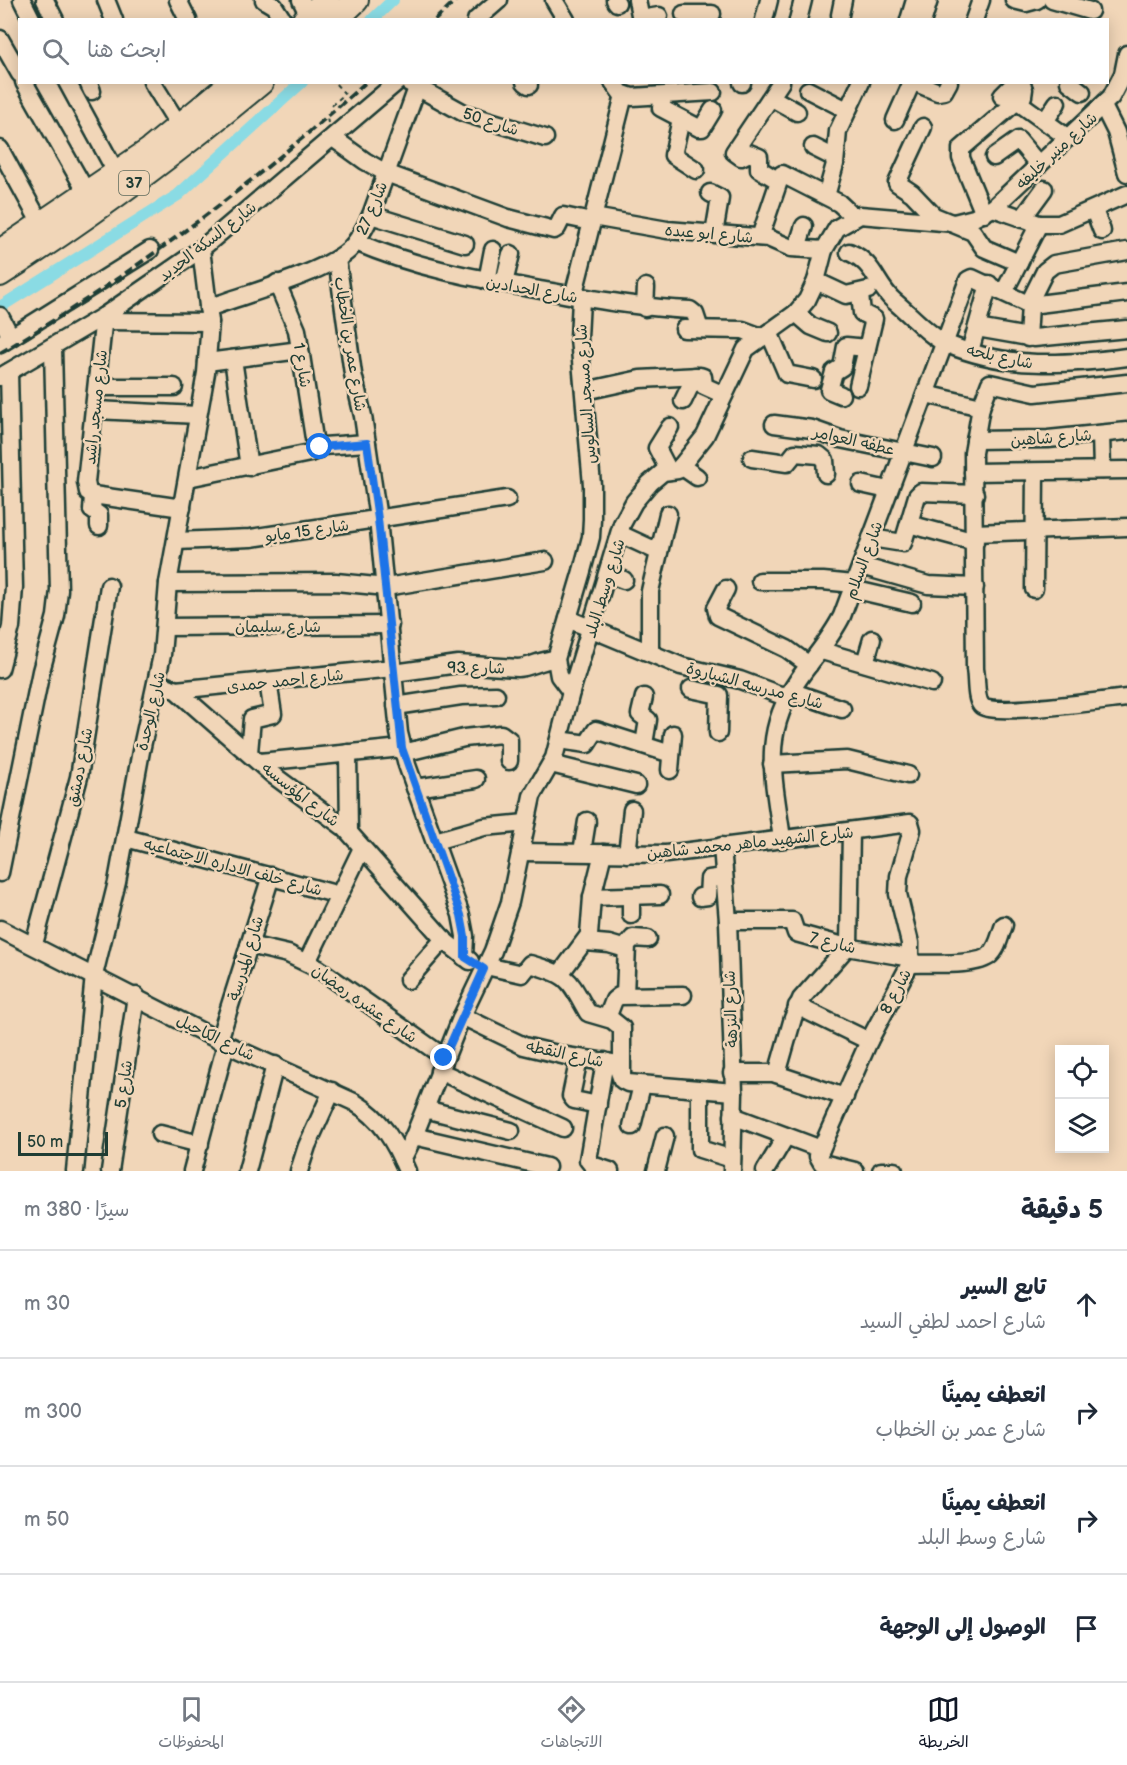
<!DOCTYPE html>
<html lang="ar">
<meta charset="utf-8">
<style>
body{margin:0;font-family:"Balsamiq Sans","Playpen Sans Arabic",sans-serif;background:#f2f2f3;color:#1f2937;direction:rtl}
.controls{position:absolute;right:18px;bottom:18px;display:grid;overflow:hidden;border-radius:0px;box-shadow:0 3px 15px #0003}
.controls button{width:54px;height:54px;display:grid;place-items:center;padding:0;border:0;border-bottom:2px solid #e0e1e3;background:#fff;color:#1f2937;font:30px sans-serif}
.scale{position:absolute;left:18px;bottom:15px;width:90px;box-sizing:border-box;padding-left:6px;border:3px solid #1f3d34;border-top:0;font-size:16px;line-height:21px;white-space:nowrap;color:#1f3d34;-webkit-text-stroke:4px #f1d6b8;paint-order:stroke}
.stop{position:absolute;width:18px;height:18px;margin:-14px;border:4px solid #1a73e8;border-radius:50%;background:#fff}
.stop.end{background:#1a73e8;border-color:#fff;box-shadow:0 2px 6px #0008}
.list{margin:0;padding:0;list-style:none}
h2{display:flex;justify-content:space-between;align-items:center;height:78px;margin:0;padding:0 24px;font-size:26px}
h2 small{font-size:20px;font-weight:400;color:#747a83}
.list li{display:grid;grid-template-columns:39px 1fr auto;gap:18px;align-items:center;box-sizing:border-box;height:108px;padding:0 24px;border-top:2px solid #e0e1e3}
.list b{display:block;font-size:22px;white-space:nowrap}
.list p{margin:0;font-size:20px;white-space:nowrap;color:#747a83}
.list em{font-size:20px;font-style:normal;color:#747a83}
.icon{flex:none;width:33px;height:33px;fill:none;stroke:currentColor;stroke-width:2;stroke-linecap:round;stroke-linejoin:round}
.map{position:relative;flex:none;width:1127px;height:1171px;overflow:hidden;direction:ltr}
.search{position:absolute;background:#fff;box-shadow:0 3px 15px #0003;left:18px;right:18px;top:18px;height:66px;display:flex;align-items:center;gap:15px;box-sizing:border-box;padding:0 21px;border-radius:0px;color:#747a83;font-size:22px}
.sheet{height:510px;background:#fff}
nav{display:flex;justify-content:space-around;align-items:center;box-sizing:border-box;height:84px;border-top:2px solid #e0e1e3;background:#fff;font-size:16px;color:#747a83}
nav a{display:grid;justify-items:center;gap:3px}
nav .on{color:#111827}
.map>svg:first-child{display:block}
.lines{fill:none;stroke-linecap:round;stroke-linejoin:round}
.canal{stroke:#8adbe4;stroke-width:12}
.minor-casing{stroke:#1f3d34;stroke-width:21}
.highway-casing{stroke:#1f3d34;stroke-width:28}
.path{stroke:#1f3d34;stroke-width:2;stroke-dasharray:4.5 4.5;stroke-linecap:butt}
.minor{stroke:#f1d6b8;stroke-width:16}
.highway{stroke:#f1d6b8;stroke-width:24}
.rail{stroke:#1f3d34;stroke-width:4;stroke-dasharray:9 4.5;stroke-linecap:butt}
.route{stroke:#1a73e8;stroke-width:8}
.labels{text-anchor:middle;stroke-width:5;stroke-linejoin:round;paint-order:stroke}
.shield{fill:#f1d6b8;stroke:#5e6b5c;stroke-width:1.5}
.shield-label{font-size:15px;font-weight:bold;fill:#1f3d34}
.street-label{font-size:16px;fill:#1f3d34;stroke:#f1d6b8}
</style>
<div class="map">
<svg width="1127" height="1171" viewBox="0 0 1127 1171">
<rect width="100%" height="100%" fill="#f1d6b8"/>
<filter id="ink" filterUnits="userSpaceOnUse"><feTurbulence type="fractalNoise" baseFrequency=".0167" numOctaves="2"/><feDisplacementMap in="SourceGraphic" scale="12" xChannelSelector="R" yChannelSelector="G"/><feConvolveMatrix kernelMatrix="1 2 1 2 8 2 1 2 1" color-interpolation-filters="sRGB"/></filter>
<g filter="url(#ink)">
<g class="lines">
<g class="canal">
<path d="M372 20 393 0"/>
<path d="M0 307 178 195 302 82"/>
</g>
<defs>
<g id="minor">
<path d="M22 0 32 20"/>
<path d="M45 0 55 20"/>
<path d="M106 0 114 20"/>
<path d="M178 0 188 20"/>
<path d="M264 0 274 6 283 20"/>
<path d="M301 0 309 16"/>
<path d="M554 0 566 20"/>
<path d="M615 0 617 3"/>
<path d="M637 0 641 20"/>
<path d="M1014 0 1026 3 1037 0"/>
<path d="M1052 0 1090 11"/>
<path d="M684 14H712"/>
<path d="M840 15 843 0"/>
<path d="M641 19 659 16"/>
<path d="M476 20 499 0"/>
<path d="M764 20 769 0"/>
<path d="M798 20 803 0"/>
<path d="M909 20 915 0"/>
<path d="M923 20 929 0"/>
<path d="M974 20 981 0"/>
<path d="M0 39 20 74"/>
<path d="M24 82 88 195"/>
<path d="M67 82 117 174"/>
<path d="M88 82 92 91"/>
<path d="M152 82 180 127"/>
<path d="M408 82 464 113 545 138"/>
<path d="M525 82 529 85"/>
<path d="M613 82 621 93 632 97 713 92"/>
<path d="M914 82 938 92 944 91 949 82"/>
<path d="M1069 82 1082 92"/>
<path d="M742 83V82"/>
<path d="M808 90 847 110"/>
<path d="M663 96 661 108 699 128H702L713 110"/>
<path d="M1002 96 1016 82"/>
<path d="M772 98 797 112"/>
<path d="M1018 102 1068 138"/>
<path d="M1103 106 1116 132 1127 173"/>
<path d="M681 119 673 155 696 170"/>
<path d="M895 120 912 82"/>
<path d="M1046 120 1057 103"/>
<path d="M923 127 897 183 912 193 934 216 973 232 984 248 1019 263"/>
<path d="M333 138 365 161 386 173 508 218 554 230 557 228 563 216 592 222"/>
<path d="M813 147 835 158"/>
<path d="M0 149 42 226"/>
<path d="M994 157 1018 140 1039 165"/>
<path d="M782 174 839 203 854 217"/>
<path d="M710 193 720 198 714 234"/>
<path d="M826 196 835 164 838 131 861 82"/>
<path d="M993 208 1039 224H1059L1127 194"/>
<path d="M1094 210 1102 231"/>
<path d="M984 214 961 158V149L1023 96 1024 89 1020 82"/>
<path d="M371 215 465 244"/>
<path d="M593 217 667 230 768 238 791 248 824 250"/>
<path d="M1022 219 1044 189"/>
<path d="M760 237 779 181 759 169V157L749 153 741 157 734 152 781 82"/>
<path d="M356 242C418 269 480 279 546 291 594 299 641 308 690 310L695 314 700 329"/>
<path d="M797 248 804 226"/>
<path d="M849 252C875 263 875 284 894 301 909 313 931 338 947 344 1006 369 1066 365 1127 357"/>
<path d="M337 259 353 374 363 416 378 519 399 733 407 765 461 915 465 936 464 957"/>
<path d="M487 281 493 250"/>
<path d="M816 281 846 295 868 290"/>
<path d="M277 283 297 330 316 451"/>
<path d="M504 283 511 254"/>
<path d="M1004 292 1039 224"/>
<path d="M1028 305 1045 271 1054 264 1127 251"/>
<path d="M208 308C243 295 324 273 349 250 359 240 365 228 371 215L417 88"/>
<path d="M645 308 646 287"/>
<path d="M796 313 811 326 828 333"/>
<path d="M0 316 11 337"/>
<path d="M104 321 210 322"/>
<path d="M977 328 1034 338 1127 329"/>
<path d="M684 329 743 330 762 337"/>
<path d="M769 332 787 374 813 379"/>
<path d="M1028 338 1030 305"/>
<path d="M0 344 150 250"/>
<path d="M970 351 989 284"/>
<path d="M233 359 249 467"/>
<path d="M207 362 300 350"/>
<path d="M0 377 104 316 201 249 397 82"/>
<path d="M1127 383 1035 393 990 383 981 407 973 453 975 669C977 679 975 697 981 705 991 717 1106 700 1127 698"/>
<path d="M858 386 874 319 862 313 860 294"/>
<path d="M98 387H174"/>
<path d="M585 391 640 379 700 376 703 377 704 386 724 395"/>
<path d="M926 394 981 407"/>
<path d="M841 395 829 390 834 372 842 367 846 346 867 348"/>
<path d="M683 401 695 376"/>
<path d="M96 410 198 415"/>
<path d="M774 424 812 429 840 439 933 458"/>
<path d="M1101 434 1102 470"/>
<path d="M975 440 1048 439 1127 431"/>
<path d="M752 458 787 463 795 453 819 455 825 460 826 474"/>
<path d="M681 466 697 477"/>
<path d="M669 471 657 448 670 427"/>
<path d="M973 472 1127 470"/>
<path d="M188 478 310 453 323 446 367 443"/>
<path d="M861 484 888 490"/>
<path d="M93 495 88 492 86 482 104 316"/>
<path d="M93 495 182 508"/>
<path d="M93 495 92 510 99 515V526"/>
<path d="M909 524 975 542"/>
<path d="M975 533 1127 527"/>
<path d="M620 534 659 552"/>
<path d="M871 538 903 543 917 496 921 492 975 494"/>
<path d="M176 541 251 538 507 499"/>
<path d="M861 566 928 585 975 587"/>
<path d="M608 574 624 580"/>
<path d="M760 581H823L854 584"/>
<path d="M168 583 336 582 386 587 545 561"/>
<path d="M726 589 716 608 718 616 787 649 809 665"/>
<path d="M852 589 912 603"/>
<path d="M1034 589 1035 472"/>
<path d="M568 619 681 666 740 680 780 695 799 694 842 709"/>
<path d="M165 627 390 625"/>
<path d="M822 651 932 683"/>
<path d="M650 652V591L668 514"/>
<path d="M865 663 872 639"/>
<path d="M0 669 11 627 14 587 9 372"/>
<path d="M394 673 458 664 518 668C532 667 539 660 556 659"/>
<path d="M157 682 176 690 273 775 345 828 446 942 470 961"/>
<path d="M691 689 719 695 718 733"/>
<path d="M176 690 393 668"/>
<path d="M571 692 559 676 556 659 582 571 591 537 592 519V485L579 338 581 300 575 289 624 95"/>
<path d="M396 706 461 696 496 695"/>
<path d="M559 740 587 744 596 730 671 754"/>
<path d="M644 744 648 720 640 714 644 697"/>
<path d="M249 752 252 719 273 714 268 681"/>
<path d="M348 753 349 832"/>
<path d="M403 753 464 738 501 734 509 740V761"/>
<path d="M260 762 402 748"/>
<path d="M551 764 636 785"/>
<path d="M772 764 847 760 908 775"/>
<path d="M670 770 673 734"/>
<path d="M415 788 476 779"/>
<path d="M126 838 339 895"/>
<path d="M782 839C774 778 760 735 798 680 813 658 830 640 842 616L968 280 972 278 1030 305 1127 293"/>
<path d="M435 841 484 827 526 823"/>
<path d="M722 846 728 921 734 1092 732 1171"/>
<path d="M521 852 666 854 910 823 912 830 899 876 898 894 910 943V964L869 1041 818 1156 822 1163 855 1171"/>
<path d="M582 852 587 821"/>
<path d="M627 854 632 810"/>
<path d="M0 873 41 671 56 616 59 590 53 349"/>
<path d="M631 896V915"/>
<path d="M592 897 660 895"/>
<path d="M700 897 708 896 709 879 724 877"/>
<path d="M728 921H792L796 933 847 947 911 958"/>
<path d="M0 929 226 1044 354 1102C382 1119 395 1142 407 1171"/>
<path d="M586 942 609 944 626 949"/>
<path d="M34 944 79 777 109 586"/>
<path d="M249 945 288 954 319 969 444 1057"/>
<path d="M307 962 362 848"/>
<path d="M910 964C928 963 977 967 990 955 998 948 1000 935 1004 925"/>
<path d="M486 966 522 974 530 964C571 976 568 978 588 1013L612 1020 622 1028V1076"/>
<path d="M560 974 589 935 592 897 603 853"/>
<path d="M408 980 444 939"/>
<path d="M625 995 627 945 633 938 648 939"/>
<path d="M797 1006 869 1041"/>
<path d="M462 1016 524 1046 566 1056 612 1063 618 1069 622 1080 628 1083 734 1092"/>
<path d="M607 1018 614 1000 619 996 683 995"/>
<path d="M219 1040 271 876"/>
<path d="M579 1058 571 1096 574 1100 598 1105"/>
<path d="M605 1061 588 1160 592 1165 610 1171"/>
<path d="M439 1071 563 1128"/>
<path d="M732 1073H773L845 1097"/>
<path d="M777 1074 793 1018 801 999 849 945 851 831"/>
<path d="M700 1091V1149L732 1159"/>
<path d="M425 1109 511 1131"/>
<path d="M733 1116 821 1149"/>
<path d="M632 1126 642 1085"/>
<path d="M160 1134 200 1144"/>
<path d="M414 1136 547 1167"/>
<path d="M402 1160 414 1136 462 1016 493 951 510 902 532 796 554 758 571 692 622 524 634 502 650 483 663 472 678 470 705 436 746 349 796 313 807 300 816 281 824 250 837 228 860 215 954 223 974 218 993 208 1111 97 1123 74 1127 54"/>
<path d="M75 1171 94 975 117 882 141 751 162 655 168 583 206 373 210 322 201 249"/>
<path d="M110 1171 136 996"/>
<path d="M192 1171 226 1044"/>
<path d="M247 1171 275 1065"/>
<path d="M299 1171 307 1146 332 1091"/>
<path d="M656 1171 665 1136"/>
<path d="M765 1171 786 1136"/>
<path d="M881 1171H894"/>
</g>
<g id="highway">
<path d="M305 20 327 0"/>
<path d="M335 20 356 0"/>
<path d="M0 252 149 151 233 82"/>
<path d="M0 274C92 215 177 152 261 82"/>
</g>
</defs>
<use href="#minor" class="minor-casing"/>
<use href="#highway" class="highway-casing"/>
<path class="path" d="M328 123 327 118 333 104 345 94 334 82"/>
<use href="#minor" class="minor"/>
<use href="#highway" class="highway"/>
<g class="rail">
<path d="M435 20 456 0"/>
<path d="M0 353C131 276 253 185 366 82"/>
</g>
</g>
</g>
<g class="lines" filter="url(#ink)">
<path class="route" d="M320 447 367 443 378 519 402 748 461 915 465 936V957L484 969 444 1058"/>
</g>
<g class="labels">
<rect class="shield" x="119" y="171" width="30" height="24" rx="4.5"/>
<g class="shield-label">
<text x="134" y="188">37</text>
</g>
<g class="street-label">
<text transform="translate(491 121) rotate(18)" y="6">شارع 50</text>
<text transform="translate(1056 150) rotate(-43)" y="6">شارع منير خليفه</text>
<text transform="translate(371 208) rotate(-67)" y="6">شارع 27</text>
<text transform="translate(709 233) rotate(5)" y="6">شارع ابو عبده</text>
<text transform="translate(207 241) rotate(-38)" y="6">شارع السكة الحديد</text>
<text transform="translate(532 289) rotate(10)" y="6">شارع الحدادين</text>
<text transform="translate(351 344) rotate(81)" y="6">شارع عمر بن الخطاب</text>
<text transform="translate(1000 356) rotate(12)" y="6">شارع بلحه</text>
<text transform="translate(303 365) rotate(81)" y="6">شارع 1</text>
<text transform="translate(585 394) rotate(-94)" y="6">شارع مسجد السالوس</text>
<text transform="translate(95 407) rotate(-84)" y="6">شارع مسجد راشد</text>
<text transform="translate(1051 437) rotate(-4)" y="6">شارع شاهين</text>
<text transform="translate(854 440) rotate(13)" y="6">عطفه العوامر</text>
<text transform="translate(307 530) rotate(-8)" y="6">شارع 15 مايو</text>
<text transform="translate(863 560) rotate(-70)" y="6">شارع السلام</text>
<text transform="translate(604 588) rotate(-73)" y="6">شارع وسط البلد</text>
<text x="278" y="632">شارع سليمان</text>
<text transform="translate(476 667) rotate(1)" y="6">شارع 93</text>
<text transform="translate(285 680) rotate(-6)" y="6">شارع احمد حمدى</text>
<text transform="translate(755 685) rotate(15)" y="6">شارع مدرسه الشباروة</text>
<text transform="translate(150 711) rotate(-77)" y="6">شارع الوحدة</text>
<text transform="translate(79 767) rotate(-79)" y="6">شارع دمشق</text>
<text transform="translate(301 794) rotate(38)" y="6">شارع المؤسسه</text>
<text transform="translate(750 842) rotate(-6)" y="6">شارع الشهيد ماهر محمد شاهين</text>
<text transform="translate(233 866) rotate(15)" y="6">شارع خلف الاداره الاجتماعيه</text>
<text transform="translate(833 942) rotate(14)" y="6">شارع 7</text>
<text transform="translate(245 958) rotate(-73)" y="6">شارع المدرسة</text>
<text transform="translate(895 991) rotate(-62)" y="6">شارع 8</text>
<text transform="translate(365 1003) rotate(35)" y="6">شارع عشره رمضان</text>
<text transform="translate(730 1009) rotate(-92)" y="6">شارع النزهة</text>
<text transform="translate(216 1037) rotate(26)" y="6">شارع الكاحيل</text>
<text transform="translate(565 1053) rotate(12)" y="6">شارع النقطه</text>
<text transform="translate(123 1084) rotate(-82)" y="6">شارع 5</text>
</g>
</g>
</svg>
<div class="controls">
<button><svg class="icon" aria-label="locate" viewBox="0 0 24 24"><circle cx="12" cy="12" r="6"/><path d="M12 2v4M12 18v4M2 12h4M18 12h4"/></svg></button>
<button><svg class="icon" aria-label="layers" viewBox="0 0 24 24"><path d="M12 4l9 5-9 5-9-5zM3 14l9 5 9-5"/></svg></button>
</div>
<div class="scale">50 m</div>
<div class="stop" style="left:320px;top:447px"></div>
<div class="stop end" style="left:444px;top:1058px"></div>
<div class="search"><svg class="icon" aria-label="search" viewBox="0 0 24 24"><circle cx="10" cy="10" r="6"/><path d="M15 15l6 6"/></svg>ابحث هنا</div>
</div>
<section class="sheet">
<h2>5 دقيقة<small>سيرًا · 380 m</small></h2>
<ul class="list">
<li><svg class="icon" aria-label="ahead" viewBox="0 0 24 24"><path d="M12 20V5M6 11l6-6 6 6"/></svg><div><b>تابع السير</b><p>شارع احمد لطفي السيد</p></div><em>30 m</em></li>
<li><svg class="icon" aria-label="right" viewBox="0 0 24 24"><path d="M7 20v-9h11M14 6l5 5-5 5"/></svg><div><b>انعطف يمينًا</b><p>شارع عمر بن الخطاب</p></div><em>300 m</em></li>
<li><svg class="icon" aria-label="right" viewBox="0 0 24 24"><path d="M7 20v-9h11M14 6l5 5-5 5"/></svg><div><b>انعطف يمينًا</b><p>شارع وسط البلد</p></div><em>50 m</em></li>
<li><svg class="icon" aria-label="arrive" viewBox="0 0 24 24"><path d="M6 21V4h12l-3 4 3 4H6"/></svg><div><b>الوصول إلى الوجهة</b></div></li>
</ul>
</section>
<nav>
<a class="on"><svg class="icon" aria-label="map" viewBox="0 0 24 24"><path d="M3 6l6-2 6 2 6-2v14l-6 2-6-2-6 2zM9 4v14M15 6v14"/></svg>الخريطة</a>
<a><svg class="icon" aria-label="directions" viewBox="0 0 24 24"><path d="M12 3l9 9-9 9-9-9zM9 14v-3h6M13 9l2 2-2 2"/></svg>الاتجاهات</a>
<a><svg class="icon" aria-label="saved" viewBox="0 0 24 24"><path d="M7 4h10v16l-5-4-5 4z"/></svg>المحفوظات</a>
</nav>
